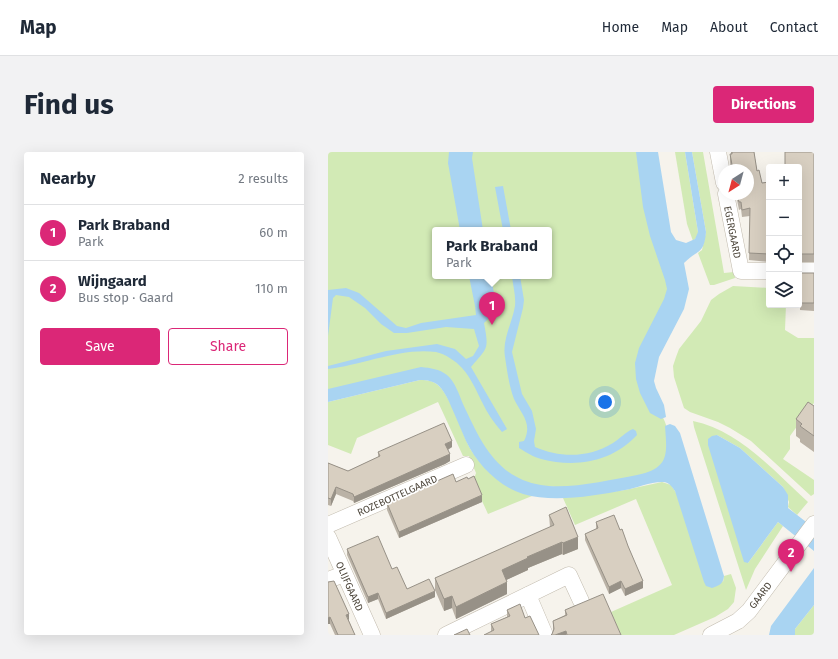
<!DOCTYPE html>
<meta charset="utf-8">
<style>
body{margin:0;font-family:"Fira Sans",sans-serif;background:#f2f2f3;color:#1f2937}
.controls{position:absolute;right:12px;top:12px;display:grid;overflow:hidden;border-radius:4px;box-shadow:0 4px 16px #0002}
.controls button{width:36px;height:36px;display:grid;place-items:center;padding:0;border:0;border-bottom:1px solid #e0e1e3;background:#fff;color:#1f2937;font:20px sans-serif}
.compass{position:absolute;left:390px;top:12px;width:36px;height:36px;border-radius:50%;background:#fff;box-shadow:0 4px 16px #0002;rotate:216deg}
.you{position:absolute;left:277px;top:250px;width:14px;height:14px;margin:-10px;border:3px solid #fff;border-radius:50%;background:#1a73e8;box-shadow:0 0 0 6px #1a73e833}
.badge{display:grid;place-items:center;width:26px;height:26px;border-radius:50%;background:#db2777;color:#fff;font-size:13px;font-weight:700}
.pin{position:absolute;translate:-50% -33px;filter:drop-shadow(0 1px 2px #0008)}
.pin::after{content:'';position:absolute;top:21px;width:14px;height:12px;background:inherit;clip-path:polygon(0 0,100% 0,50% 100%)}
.popup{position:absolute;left:104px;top:75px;width:120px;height:52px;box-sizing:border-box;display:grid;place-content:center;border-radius:4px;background:#fff;filter:drop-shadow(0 1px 3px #0005);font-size:13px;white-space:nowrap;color:#747a83}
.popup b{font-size:15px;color:#1f2937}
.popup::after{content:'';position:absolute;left:50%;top:100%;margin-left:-8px;border:8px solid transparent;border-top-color:#fff}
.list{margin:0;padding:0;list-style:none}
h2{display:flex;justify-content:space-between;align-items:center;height:52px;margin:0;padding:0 16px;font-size:17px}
h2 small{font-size:13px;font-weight:400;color:#747a83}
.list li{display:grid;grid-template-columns:26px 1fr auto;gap:12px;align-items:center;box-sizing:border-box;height:56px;padding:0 16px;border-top:1px solid #e0e1e3}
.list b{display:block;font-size:15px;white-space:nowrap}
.list p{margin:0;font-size:13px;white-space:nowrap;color:#747a83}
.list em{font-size:13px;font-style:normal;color:#747a83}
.actions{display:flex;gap:8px;padding:12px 16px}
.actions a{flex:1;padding:9px 0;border:1px solid #db2777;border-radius:4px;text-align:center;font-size:14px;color:#db2777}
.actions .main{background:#db2777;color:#fff}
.icon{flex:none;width:22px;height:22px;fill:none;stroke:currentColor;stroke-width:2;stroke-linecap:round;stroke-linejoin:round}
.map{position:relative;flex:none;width:486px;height:483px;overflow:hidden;border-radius:4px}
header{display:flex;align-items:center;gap:24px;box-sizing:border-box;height:56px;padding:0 20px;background:#fff;border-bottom:1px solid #e0e1e3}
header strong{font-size:19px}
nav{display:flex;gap:22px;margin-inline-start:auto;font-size:14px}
.intro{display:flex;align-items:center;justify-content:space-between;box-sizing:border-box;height:96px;padding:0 24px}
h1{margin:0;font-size:28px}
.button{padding:10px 18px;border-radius:4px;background:#db2777;color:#fff;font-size:14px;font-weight:700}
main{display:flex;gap:24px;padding:0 24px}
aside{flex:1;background:#fff;border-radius:4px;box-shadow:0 4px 16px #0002}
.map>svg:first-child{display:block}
.green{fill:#d2eab5;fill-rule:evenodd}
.water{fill:#a9d4f2}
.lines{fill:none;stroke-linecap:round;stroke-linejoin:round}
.minor-casing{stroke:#c2bbae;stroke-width:17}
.minor{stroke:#fff;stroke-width:16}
.wall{fill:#bab2a6}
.shaded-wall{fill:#979187}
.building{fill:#d8cfc1;stroke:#979187}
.labels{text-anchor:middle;stroke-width:3.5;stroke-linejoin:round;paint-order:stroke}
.street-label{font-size:10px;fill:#4b4439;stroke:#fff}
</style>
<header>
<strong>Map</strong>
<nav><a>Home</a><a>Map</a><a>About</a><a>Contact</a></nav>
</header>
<div class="intro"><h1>Find us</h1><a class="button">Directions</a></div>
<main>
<aside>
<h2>Nearby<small>2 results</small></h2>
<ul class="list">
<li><span class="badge">1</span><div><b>Park Braband</b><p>Park</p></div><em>60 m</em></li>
<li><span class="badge">2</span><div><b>Wijngaard</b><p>Bus stop · Gaard</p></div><em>110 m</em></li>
</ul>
<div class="actions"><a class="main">Save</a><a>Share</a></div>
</aside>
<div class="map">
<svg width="486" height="483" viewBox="0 0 486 483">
<rect width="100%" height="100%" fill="#f6f3ec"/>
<g class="green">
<path d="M0 0H314L341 135 315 212 330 255 337 270 349 306 338 321 254 337 191 332 157 307 117 230 101 220 0 238ZM107 78H221V124H107Z"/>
<path d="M347 0H357L370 80V84L365 89 359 72Z"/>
<path d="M364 0H375L396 121 406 120 407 126 386 133H382L370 101 374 98 378 80Z"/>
<path d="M405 134 441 136V153H458L457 178 470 186H486V251L462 284V297L455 307 486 328V342L483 344 423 289 402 276 390 270 362 260 356 256 354 250 346 225 345 214 348 205 351 197 373 169 383 148 391 142Z"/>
<path d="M92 228C97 228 102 228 107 231 122 239 134 283 143 298 158 321 178 337 204 344L160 362 143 325 147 324 148 321 141 304H135L110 250 29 286 23 302 0 293V250Z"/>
<path d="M365 269C412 279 446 319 480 350L469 363 460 355 461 350 455 335 412 296 389 283 420 411 450 370 455 374 427 417 418 438 366 275Z"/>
<path d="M334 330 343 333 347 339 395 430 396 424 403 422 408 436 406 450 400 457 387 465 346 483H293L283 460 344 433 308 347 247 373 235 346 297 338Z"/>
<path d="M486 453V483H467V477Z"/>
</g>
<g class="water">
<path d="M121 0H145L144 6 155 78H132L120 11Z"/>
<path d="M308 0H330L343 80 348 88 358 91 367 87 370 80 357 0H364L378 80C376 103 370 97 356 111L361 137 356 157 331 205 326 229 328 236 336 253 338 265 333 267 322 261 312 241 308 227 307 211 311 196 336 147 339 137 337 128 322 84 315 55Z"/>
<path d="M175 34 183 78H175L167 35Z"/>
<path d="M141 124H163L168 153 167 160 156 171C161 198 160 195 143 215L179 277 174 280C166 271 159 261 154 250 148 238 143 226 134 216 128 209 117 202 108 200 75 195 33 213 0 217V214L58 199 109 192 127 197 138 207 145 204 151 194 146 177 118 175 79 181H66L53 172 37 156 21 145 8 143 5 146 0 184V138L18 136 31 141 69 174 78 176 93 171 148 163 147 154Z"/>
<path d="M184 124H192L196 148 195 156 184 200 194 242 204 259 208 277 206 289 207 295C232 306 261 306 285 291 292 287 297 280 305 277L308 279 309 283C284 310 248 316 213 307 205 305 198 300 191 296V290L196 289C205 271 193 262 186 247 181 234 179 218 177 205 174 187 184 172 187 154 188 144 185 134 184 124Z"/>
<path d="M93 215C103 216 111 217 119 223 127 230 131 242 135 252 152 288 168 326 213 333 239 338 282 328 309 323 342 316 339 302 337 274L342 272 347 274 352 281 396 424C395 432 392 433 384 436L378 434 376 430 347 339C344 335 342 331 336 330 324 329 309 336 297 338 266 344 225 351 195 342 170 334 149 312 138 289 134 280 130 270 126 261 122 252 118 241 111 234 106 229 99 228 92 228L0 250V237Z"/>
<path d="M389 283 412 296 455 335 460 343V356L486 376V399L450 370 420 411 416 410 380 293V287L384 284Z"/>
<path d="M486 416V453L467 477V483H441L443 474Z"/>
</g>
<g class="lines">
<defs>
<g id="minor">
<path d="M390 0 396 31"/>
<path d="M398 42 413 119H441"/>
<path d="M471 119H486"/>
<path d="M0 373 138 313"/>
<path d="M0 385 44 483"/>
<path d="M0 428 16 422"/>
<path d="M200 443 217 483"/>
<path d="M118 483 241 423 253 449"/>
<path d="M383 483 410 469 421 459 486 372"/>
</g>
</defs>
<use href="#minor" class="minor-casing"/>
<use href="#minor" class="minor"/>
</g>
<g class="wall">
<path d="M403 0H426L429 19 434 31 441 30V110L421 108 422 64 414 65 413 57 411 58 408 42H420V18H403L402 10V2H403Z"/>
<path d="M486 0V110H471V15Z"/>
<path d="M471 121H486V159L472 158Z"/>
<path d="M486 254V300L472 290V287L468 284V267Z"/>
<path d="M124 295 120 298 122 309 117 312 26 351 25 349 8 342 3 354 0 353V311L20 319 50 305V300Z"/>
<path d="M140 327 154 350 71 386 59 358V351L128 330Z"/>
<path d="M221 363 250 397 235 403 234 402 200 416V418L178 428 179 442 128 467 124 456 116 459 107 438V426L222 375Z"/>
<path d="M268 370 300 394 315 436 297 444 293 436 281 442 257 388V382L268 377Z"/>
<path d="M19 397 64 417 79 437 107 445 58 467 50 447 40 451 19 403Z"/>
<path d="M0 430 21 469 27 483H7L2 472H0Z"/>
<path d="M179 458 197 466 163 480V472L179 465Z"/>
<path d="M237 458 293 483H223L224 482 225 480V469L237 463Z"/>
</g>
<g class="shaded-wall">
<path d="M124 289V295L117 299V292Z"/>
<path d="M122 302V309L117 312 26 351V345Z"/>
<path d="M8 335V342L3 354V347Z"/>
<path d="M154 343V350L71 386V380Z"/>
<path d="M250 385V397L235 403V391Z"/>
<path d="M234 390V402L200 416V418L174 430V418L199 405Z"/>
<path d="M293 429V436L281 442V435Z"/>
<path d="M315 429V436L297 444V437Z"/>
<path d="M179 430V442L128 467V455Z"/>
<path d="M107 439V445L58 467V461Z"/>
<path d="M50 441V447L40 451V445Z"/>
<path d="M124 444V456L116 459V447Z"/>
<path d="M21 462V469L18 463Z"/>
<path d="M2 465V472H0V466Z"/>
<path d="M238 479V483H227Z"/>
</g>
<g class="building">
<path d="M404 0H426L429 19 431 18 434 31 441 30V102L421 101 422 56 414 58 413 50H411L409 42H420V18H405L402 2H404Z"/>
<path d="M457 0H486V102H471V15H457Z"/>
<path d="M471 121H486V151H472V144H471Z"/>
<path d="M480 250 486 254V284L472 274 474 272 468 267Z"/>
<path d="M116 271 124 289 117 292 122 302 26 345 25 342 8 335 3 347 0 346V311L20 319 52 304 50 300Z"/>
<path d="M125 322 128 330 139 325 140 327 146 324 154 343 71 380 59 351Z"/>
<path d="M238 355 250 385 235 391 234 390 199 405 200 406 174 418 179 430 128 455 124 444 116 447 107 426 226 373 221 363Z"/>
<path d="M286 363 292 378 294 377 300 394 315 429 297 437 293 429 281 435 257 382 270 376 268 370Z"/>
<path d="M50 384 64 417 69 415 79 437 101 427 107 439 58 461 50 441 40 445 19 397Z"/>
<path d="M6 429 21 462 18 463 27 483H10L2 465 0 466V430Z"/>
<path d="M275 442 293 483H239L238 479 227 483H223L224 482 226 477 225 469 239 463 237 458Z"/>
<path d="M192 452 197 466 202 464 211 483H156L166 478 163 472 182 464 179 458Z"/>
<path d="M139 477 142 483H126Z"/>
</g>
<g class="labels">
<g class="street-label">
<text transform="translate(405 80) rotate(79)" y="4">EGERGAARD</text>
<text transform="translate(69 343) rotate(-24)" y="4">ROZEBOTTELGAARD</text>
<text transform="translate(22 434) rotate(66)" y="4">OLIJFGAARD</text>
<text transform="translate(432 443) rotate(-53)" y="4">GAARD</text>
</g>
</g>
</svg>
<div class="controls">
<button>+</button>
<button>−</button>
<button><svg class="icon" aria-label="locate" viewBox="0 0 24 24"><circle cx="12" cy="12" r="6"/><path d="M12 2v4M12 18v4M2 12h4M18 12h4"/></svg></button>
<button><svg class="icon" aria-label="layers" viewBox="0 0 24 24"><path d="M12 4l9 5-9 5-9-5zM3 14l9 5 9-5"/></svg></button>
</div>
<svg class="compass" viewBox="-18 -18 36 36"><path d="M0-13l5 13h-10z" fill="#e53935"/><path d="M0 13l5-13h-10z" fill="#747a83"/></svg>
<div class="you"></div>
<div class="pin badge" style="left:164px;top:173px">1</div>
<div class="popup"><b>Park Braband</b>Park</div>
<div class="pin badge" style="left:463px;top:420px">2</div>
</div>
</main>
